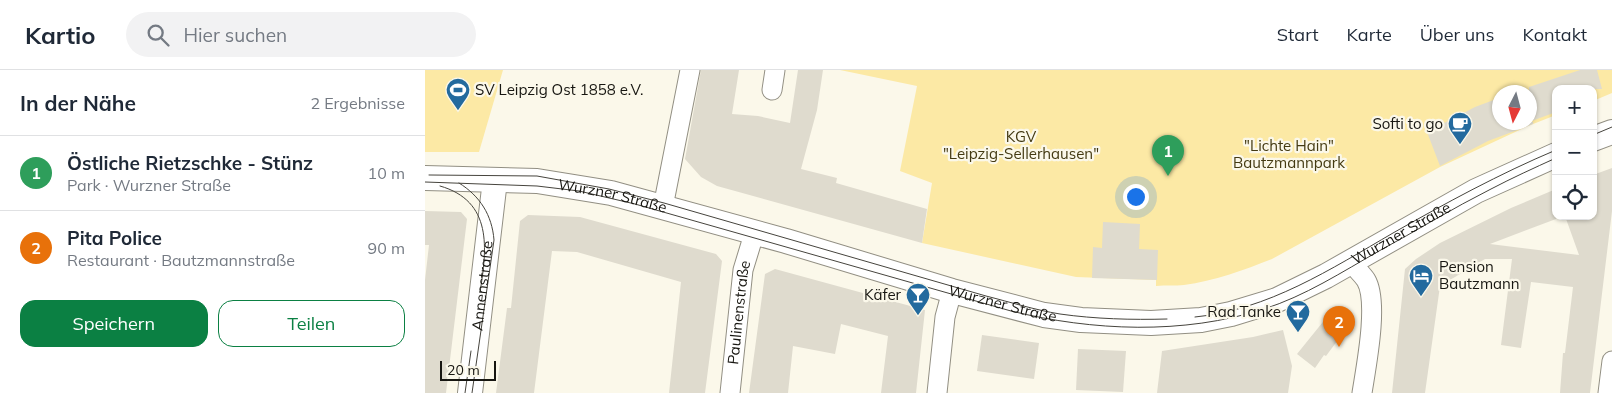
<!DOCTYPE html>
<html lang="de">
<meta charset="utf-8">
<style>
body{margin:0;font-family:Mulish,sans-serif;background:#f2f2f3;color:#1f2937}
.controls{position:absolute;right:15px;top:15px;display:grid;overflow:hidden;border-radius:10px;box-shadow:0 1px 4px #0004}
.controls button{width:45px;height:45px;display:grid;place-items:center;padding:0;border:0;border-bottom:1px solid #e0e1e3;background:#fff;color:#1f2937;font:25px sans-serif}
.compass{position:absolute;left:1067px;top:15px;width:45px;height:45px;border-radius:50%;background:#fff;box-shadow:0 1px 4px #0004;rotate:186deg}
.scale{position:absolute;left:15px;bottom:12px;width:56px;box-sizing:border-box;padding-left:5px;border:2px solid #171611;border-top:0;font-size:14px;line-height:18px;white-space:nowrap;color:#171611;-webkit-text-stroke:4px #fbf8ea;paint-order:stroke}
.you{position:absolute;left:710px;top:126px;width:18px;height:18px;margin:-12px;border:4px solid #fff;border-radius:50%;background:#1a73e8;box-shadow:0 0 0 8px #1a73e833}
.badge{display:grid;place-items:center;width:32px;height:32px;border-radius:50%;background:#0b8043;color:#fff;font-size:16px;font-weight:700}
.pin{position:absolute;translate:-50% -41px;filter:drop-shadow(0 1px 2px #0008)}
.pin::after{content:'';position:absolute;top:26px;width:18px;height:15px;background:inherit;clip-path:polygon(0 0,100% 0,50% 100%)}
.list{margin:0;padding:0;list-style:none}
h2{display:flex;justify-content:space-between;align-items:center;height:65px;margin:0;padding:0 20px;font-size:21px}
h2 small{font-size:16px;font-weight:400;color:#747a83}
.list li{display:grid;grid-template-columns:32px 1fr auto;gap:15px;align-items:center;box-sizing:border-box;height:75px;padding:0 20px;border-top:1px solid #e0e1e3}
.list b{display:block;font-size:19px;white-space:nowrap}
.list p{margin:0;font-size:16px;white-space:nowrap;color:#747a83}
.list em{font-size:16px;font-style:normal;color:#747a83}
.actions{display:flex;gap:10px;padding:15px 20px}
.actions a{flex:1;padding:11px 0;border:1px solid #0b8043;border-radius:15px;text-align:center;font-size:18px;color:#0b8043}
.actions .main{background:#0b8043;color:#fff}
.icon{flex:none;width:28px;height:28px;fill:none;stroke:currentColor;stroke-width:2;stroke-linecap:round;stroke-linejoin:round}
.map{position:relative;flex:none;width:1187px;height:323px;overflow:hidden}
header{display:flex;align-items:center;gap:30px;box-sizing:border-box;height:70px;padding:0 25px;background:#fff;border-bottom:1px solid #e0e1e3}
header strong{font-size:24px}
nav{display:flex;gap:28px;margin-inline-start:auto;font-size:18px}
.search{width:350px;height:45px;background:#f2f2f3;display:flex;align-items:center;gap:12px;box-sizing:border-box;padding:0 18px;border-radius:28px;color:#747a83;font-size:19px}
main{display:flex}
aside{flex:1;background:#fff}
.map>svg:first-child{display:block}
.green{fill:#fce9a5;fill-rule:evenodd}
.building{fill:#dfdbce}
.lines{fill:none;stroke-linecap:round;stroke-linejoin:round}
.minor-casing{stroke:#928f83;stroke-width:21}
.major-casing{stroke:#928f83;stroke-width:26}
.minor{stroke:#fff;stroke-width:19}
.major{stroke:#fff;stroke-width:24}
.tram{stroke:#46443d;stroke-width:1}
.labels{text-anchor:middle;stroke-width:4.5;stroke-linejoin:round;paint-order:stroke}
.poi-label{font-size:15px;fill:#171611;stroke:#fbf8ea;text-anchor:end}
.park-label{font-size:15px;fill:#443a12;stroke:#fbf8ea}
.street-label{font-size:15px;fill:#171611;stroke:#fbf8ea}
</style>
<header>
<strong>Kartio</strong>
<div class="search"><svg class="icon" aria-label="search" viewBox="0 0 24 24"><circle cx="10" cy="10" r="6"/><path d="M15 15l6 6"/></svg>Hier suchen</div>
<nav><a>Start</a><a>Karte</a><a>Über uns</a><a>Kontakt</a></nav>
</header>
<main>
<aside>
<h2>In der Nähe<small>2 Ergebnisse</small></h2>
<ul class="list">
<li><span class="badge" style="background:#2e9e5b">1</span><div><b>Östliche Rietzschke - Stünz</b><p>Park · Wurzner Straße</p></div><em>10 m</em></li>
<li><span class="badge" style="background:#e8710a">2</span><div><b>Pita Police</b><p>Restaurant · Bautzmannstraße</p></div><em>90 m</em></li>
</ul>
<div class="actions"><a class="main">Speichern</a><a>Teilen</a></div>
</aside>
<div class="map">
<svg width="1187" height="323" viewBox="0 0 1187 323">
<rect width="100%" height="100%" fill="#fbf8ea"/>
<g class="green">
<path d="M0 0H78L54 82H0Z"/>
<path d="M415 0H1187V23L1168 31V19H1131V45L1103 56 1015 97 847 189C819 200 789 211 759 215 750 216 741 215 731 216V210L651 207 497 173 507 113 475 101 492 16ZM1074 22H1104V52H1074Z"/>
</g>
<g class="building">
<path d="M276 0H314L307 44 333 46 365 53 373 0H398L392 40 376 99 412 108 411 113 502 139 497 173 292 116 276 107 260 89Z"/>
<path d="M1155 0H1172L1177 19H1131V42L1104 52V17Z"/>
<path d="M1074 28V52H1108V54L1063 71 1015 96 1002 62 1050 37Z"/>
<path d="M1187 98V141L1165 323H1135L1138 283H1140L1148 217 1106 212 1096 278 1076 275 1087 189H1060L1015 216 1000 323H967L980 199 991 189 1015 173 1086 138 1131 119V149L1065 174 1154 185 1140 146H1168V105Z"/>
<path d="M0 141 36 142 42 149 21 323H0V210L4 175H0Z"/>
<path d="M103 145 155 147 291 184 297 191 280 323H244L256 212 152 182 127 181 109 323H71L82 238H86L95 151Z"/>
<path d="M678 152 715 154 714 179 733 180 732 210 667 208 668 177 677 178Z"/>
<path d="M350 199 500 240 491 323H456L463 266 416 254 410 284 368 276 363 323H324L340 204Z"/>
<path d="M910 237 927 251 901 286 899 285 890 298 872 284Z"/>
<path d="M858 260 867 296 863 323H732L737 281 828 267Z"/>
<path d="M557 265 614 273 609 309 552 301Z"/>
<path d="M653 279 701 281 698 322 651 320Z"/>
</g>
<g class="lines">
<defs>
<g id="minor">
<path d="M347 20 350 0"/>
<path d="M238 137 265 0"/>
<path d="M926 192C931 199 937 204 941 210 954 232 941 297 937 323"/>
<path id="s1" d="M305 323 318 200 329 164"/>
<path d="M512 323 520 247 527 221"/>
<path d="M1183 323 1187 291"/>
</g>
<g id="major">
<path d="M1168 69 1187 62"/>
<path id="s2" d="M0 108 112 111 186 123 361 171 527 221 619 245 656 250 726 253 776 250 806 244 852 230 901 206 1051 121 1131 85"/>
<path id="s3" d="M45 323 70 110"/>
</g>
</defs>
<use href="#minor" class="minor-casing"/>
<use href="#major" class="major-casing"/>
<use href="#minor" class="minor"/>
<use href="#major" class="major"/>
<g class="tram">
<path d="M1168 65 1187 57"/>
<path d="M4 105 112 106 184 119 239 133 561 226C585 232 610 240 635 244 670 249 707 250 742 249"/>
<path d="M0 112 112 116 154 121 210 134 586 241C668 261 758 265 839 239 880 226 917 202 954 181 991 161 1028 138 1066 119 1087 108 1109 98 1131 88"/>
<path d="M34 113C55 126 67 145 69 170L47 323"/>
<path d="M15 116C68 131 62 179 55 222"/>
<path d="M770 247C843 240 906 199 968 163 1021 133 1074 104 1131 80"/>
<path d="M40 323 46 281"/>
</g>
</g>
<defs>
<symbol id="stadium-pin" viewBox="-11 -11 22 30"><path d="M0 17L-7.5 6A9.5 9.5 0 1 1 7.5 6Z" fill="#236a9e" stroke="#fbf8ea"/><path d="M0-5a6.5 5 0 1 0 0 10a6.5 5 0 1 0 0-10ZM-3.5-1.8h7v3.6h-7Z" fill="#fff"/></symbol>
<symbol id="cafe-pin" viewBox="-11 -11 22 30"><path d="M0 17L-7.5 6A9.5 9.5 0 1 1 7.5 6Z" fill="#236a9e" stroke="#fbf8ea"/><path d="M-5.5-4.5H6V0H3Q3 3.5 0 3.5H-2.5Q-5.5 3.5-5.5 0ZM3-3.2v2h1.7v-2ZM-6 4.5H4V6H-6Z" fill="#fff"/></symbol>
<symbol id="hotel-pin" viewBox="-11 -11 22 30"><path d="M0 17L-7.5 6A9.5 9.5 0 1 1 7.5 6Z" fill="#236a9e" stroke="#fbf8ea"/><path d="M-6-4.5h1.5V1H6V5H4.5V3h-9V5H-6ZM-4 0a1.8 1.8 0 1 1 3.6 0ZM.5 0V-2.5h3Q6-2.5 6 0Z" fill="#fff"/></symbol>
<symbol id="bar-pin" viewBox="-11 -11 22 30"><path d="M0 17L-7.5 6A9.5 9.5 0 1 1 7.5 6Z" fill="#236a9e" stroke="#fbf8ea"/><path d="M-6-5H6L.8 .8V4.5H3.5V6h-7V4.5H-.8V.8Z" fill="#fff"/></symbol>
</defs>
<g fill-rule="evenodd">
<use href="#stadium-pin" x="19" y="6" width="28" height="38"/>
<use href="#cafe-pin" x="1021" y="40" width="28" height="38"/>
<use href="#hotel-pin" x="982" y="192" width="28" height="38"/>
<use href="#bar-pin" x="479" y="211" width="28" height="38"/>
<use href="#bar-pin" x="859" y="228" width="28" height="38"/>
</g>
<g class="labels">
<g class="poi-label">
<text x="50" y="25" text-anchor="start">SV Leipzig Ost 1858 e.V.</text>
<text x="1018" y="59">Softi to go</text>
<text x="1014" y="202" text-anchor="start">Pension<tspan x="1014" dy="17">Bautzmann</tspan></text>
<text x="476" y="230">Käfer</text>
<text x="856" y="247">Rad Tanke</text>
</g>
<g class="park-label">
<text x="596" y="72">KGV<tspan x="596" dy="17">"Leipzig-Sellerhausen"</tspan></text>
<text x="864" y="81">"Lichte Hain"<tspan x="864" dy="17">Bautzmannpark</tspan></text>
</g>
<g class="street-label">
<text dy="5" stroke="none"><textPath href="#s2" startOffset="189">Wurzner Straße</textPath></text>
<text dy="5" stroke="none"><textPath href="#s2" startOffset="1014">Wurzner Straße</textPath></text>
<text dy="5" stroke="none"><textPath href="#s3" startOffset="108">Annenstraße</textPath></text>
<text dy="5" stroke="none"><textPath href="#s2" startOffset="594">Wurzner Straße</textPath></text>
<text dy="5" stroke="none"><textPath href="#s1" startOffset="81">Paulinenstraße</textPath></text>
</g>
</g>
</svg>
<div class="controls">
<button>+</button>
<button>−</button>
<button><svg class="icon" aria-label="locate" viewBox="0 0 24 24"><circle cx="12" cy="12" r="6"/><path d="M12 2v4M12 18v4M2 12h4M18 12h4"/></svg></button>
</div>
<svg class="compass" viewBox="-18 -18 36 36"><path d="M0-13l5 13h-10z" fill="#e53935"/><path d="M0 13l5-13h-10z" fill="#747a83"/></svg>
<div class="scale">20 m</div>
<div class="you"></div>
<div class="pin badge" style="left:743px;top:106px;background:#2e9e5b">1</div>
<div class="pin badge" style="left:914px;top:277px;background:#e8710a">2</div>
</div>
</main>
